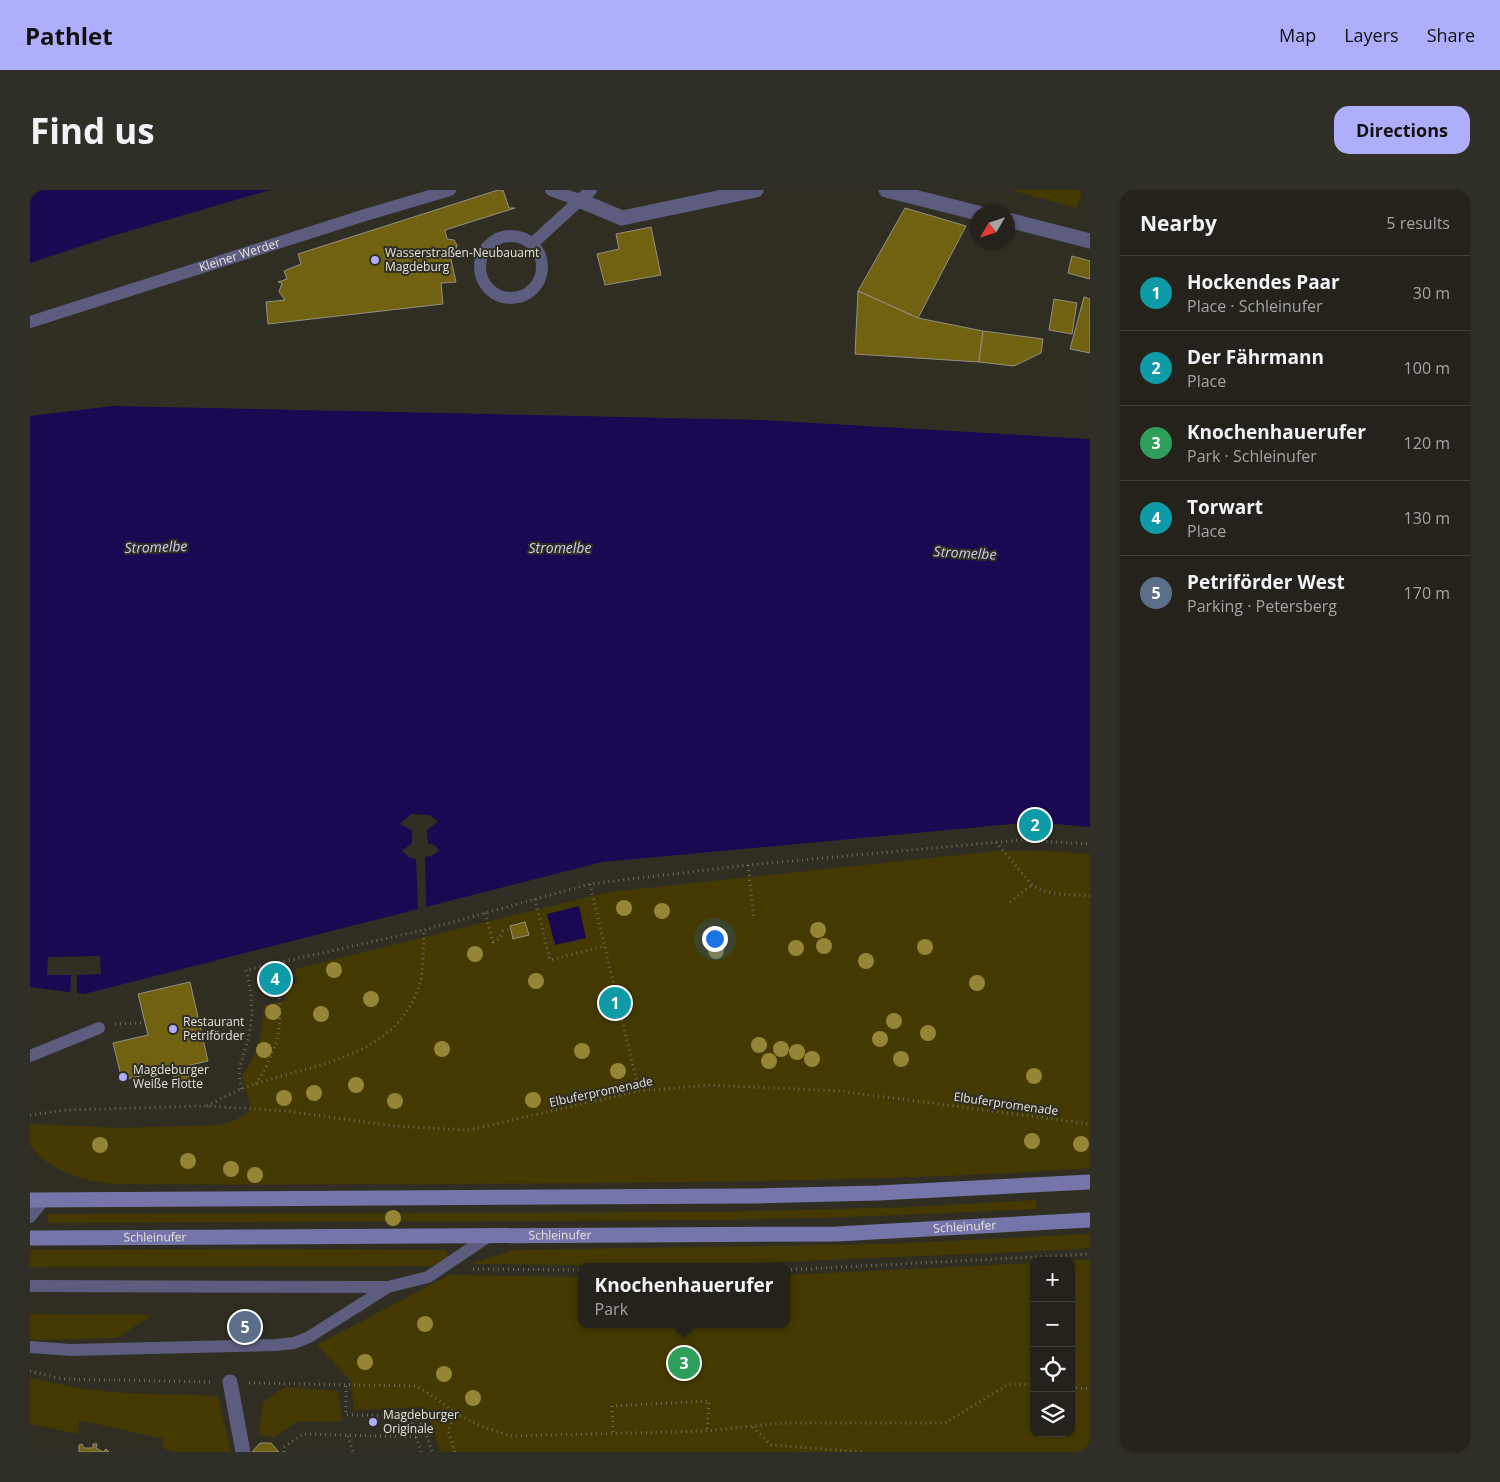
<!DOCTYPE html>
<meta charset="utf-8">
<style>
body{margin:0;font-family:"Open Sans",sans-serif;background:#302f27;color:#f1f3f6}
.controls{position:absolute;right:15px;bottom:15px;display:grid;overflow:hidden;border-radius:10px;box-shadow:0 1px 4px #0004}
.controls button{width:45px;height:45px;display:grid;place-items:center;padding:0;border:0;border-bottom:1px solid #413f39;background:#24221a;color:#f1f3f6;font:25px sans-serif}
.compass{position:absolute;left:940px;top:15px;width:45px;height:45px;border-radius:50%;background:#24221a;box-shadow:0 1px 4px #0004;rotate:231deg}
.you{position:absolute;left:684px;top:748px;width:18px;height:18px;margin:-12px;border:4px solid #fff;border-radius:50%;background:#1a73e8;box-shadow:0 0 0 8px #1a73e833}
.badge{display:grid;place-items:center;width:32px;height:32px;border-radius:50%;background:#aeaefa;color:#fff;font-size:16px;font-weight:700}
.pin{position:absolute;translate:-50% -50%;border:2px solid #fff;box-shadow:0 1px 5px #0006}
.popup{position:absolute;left:548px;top:1073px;width:212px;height:65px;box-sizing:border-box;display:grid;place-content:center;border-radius:10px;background:#24221a;filter:drop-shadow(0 1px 4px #0005);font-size:16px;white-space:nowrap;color:#a3a4a2}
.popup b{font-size:19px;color:#f1f3f6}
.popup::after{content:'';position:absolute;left:50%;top:100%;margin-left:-10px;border:10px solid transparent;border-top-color:#24221a}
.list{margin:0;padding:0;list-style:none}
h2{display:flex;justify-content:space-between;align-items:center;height:65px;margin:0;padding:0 20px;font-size:21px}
h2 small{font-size:16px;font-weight:400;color:#a3a4a2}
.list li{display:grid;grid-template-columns:32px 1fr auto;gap:15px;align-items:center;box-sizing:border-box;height:75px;padding:0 20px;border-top:1px solid #413f39}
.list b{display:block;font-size:19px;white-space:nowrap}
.list p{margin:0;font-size:16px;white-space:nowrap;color:#a3a4a2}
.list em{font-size:16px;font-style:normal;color:#a3a4a2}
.icon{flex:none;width:28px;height:28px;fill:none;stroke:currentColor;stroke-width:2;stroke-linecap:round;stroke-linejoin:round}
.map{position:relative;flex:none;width:1060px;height:1262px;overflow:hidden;border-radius:15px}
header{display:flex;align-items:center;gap:30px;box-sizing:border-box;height:70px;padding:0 25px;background:#aeaefa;color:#111}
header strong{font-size:24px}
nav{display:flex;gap:28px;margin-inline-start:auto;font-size:18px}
.intro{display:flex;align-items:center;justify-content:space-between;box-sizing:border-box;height:120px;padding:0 30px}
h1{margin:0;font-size:35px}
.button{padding:12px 22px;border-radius:15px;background:#aeaefa;color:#111;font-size:18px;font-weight:700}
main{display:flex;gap:30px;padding:0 30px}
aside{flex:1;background:#24221a;border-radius:15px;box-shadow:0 1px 4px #0004}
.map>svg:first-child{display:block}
.green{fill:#443a01}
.water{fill:#1b0852}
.pier{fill:#302e22}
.building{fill:#716211;stroke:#939082}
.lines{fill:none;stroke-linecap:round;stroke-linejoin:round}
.path{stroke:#6d6b60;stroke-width:3;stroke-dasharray:1 4;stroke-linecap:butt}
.lane{stroke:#5b5c7e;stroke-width:12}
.street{stroke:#5b5c7e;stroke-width:15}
.secondary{stroke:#7575aa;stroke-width:15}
.tree{fill:#958536}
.poi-dot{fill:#aeaefa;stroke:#302e22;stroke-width:2}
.labels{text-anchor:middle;stroke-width:4;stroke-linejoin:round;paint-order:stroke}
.poi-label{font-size:12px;fill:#e5e3dc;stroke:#302e22;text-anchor:start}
.street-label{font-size:12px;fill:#e5e3dc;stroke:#302e22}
.water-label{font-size:14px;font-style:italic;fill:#cccef9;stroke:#302e22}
</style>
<header>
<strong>Pathlet</strong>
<nav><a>Map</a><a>Layers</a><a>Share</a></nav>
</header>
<div class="intro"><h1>Find us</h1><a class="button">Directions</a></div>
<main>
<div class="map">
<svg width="1060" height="1262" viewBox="0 0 1060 1262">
<rect width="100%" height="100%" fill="#302e22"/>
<g class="green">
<path d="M980 0H1052L1047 18Z"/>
<path d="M967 661H1013L1060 664V978C902 989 743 991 584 993 418 994 251 995 84 994 53 991 20 982 0 955V934L91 938 190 935 206 930 221 920 212 885C229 864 232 842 234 816L256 811 253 796 268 793 265 779 579 702Z"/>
<path d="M1006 1010 1007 1019 820 1027 693 1030 18 1033V1024L691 1022 882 1017Z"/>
<path d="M1060 1044V1058L1027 1060 654 1076 440 1074 485 1060 861 1054Z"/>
<path d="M241 1059 416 1060 418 1067 402 1076 0 1077V1060Z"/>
<path d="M1060 1070V1262H411L395 1217 324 1220 321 1191 287 1155 419 1085 551 1087 552 1134H756L757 1085 1004 1073V1243H1041V1071Z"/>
<path d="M0 1124 122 1125 87 1148 0 1150Z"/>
<path d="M0 1188 53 1199 94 1203 188 1206 201 1262H146L132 1258 134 1249 49 1230 48 1244 0 1234Z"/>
<path d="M255 1197 308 1201 312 1231 267 1232 244 1247 229 1245 233 1212Z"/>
</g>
<g class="water">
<path d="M0 0H240L82 46 0 73Z"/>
<path d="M83 216 730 230 1060 249V637L1003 632 572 672 54 804 0 797V226Z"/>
<path d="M549 716 556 748 525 755 517 724Z"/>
</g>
<g class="pier">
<path d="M381 624 400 625 408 632 397 640 398 653 405 655 409 661 401 666 395 667 396 719 388 721 386 669 380 668 372 661 382 653V640L370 634Z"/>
<path d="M70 766 71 784 47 785V806H40L41 785H17L18 767Z"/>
</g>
<g class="building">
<path d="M468 0H473L479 18H485L415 40 417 49 424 50 427 55 426 61 420 65 426 92 411 93 413 114 238 134 236 112 255 110 249 102 252 93 248 92 257 89 254 81 271 74 268 64Z"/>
<path d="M875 18 936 36 888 128 828 101Z"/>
<path d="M621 37 631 85 575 95 567 64 589 59 586 44Z"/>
<path d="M1042 66 1060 71V89L1038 83Z"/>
<path d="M828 101 888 128 953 141 949 172 825 164Z"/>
<path d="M1054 107 1060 109V163L1040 159Z"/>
<path d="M1024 109 1047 113 1042 144 1019 140Z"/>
<path d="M953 141 1013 149 1011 163 984 176 949 172Z"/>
<path d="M495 732 499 745 483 749 480 736Z"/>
<path d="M160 792 178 871 156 876 160 894 146 897 142 879 92 890 83 853 118 845 108 804Z"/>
<path d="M230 1253H241L249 1262H222Z"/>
<path d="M52 1254 54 1258H63V1254H67L66 1258 73 1262 76 1259 79 1262H49V1255Z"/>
</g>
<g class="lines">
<g class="path">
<path d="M966 652 1002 695C1017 706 1041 704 1060 706"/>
<path d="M718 675 724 729"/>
<path d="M560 694 609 901"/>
<path d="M505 709 520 770 575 756"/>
<path d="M980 712 1002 695"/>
<path d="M455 723 463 752 470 748 473 741 481 739"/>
<path d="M85 834 114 833"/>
<path d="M226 894C256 847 252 826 245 773"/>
<path d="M211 899 209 880 219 846 222 825 221 802 216 780 394 740"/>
<path d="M177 916C188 910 200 904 211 899 276 874 366 872 390 793 394 777 393 756 394 740L560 694 718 675 990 650 1060 654"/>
<path d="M0 925 36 920 177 916 257 921 363 936 439 940 609 901 680 895 810 901 1060 934"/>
<path d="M443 1079 552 1080"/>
<path d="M756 1080 1060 1064"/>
<path d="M0 1181 32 1189 181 1192"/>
<path d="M219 1193 386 1196C401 1204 413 1214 426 1223 443 1234 462 1240 481 1246L677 1241 750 1233H915L979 1194 1004 1195"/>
<path d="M316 1196V1225L380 1226 391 1262"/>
<path d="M1041 1197 1060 1199"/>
<path d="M379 1223 394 1237 402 1262"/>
<path d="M723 1237 741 1255 833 1262"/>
<path d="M583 1242 582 1216 679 1211 677 1241"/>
<path d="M318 1246 323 1262"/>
<path d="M254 1262V1257L273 1244 386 1247"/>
<path d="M425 1262 418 1240 427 1223"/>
</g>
<g class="lane">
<path d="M521 0 549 10"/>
<circle cx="481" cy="77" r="31"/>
<path d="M502 54 561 0"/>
<path id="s1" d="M0 132 332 26 420 0"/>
<path d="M0 866 69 838"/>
<path d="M0 1027 14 1010"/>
<path d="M0 1096 357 1097"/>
<path d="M0 1157 41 1160 246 1155 264 1153 279 1147 358 1097 398 1087 459 1046"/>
</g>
<g class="street">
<path d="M856 0 948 23"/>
<path d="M549 10 592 28 726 0"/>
<path d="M978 30 1060 51"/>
<path d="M200 1192 213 1262"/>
</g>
<g class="secondary">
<path d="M0 1010 722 1006 848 1003 1060 992"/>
<path id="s2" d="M0 1048 807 1044 1060 1030"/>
</g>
</g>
<g class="tree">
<circle cx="594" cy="718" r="8"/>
<circle cx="632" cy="721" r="8"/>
<circle cx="788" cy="740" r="8"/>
<circle cx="794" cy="756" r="8"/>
<circle cx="895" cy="757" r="8"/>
<circle cx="766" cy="758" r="8"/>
<circle cx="686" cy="761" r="8"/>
<circle cx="445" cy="764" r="8"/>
<circle cx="836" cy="771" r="8"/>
<circle cx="304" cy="780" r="8"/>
<circle cx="506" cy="791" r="8"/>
<circle cx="947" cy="793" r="8"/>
<circle cx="341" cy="809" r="8"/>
<circle cx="243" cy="822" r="8"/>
<circle cx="291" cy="824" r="8"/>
<circle cx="864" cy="831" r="8"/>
<circle cx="898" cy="843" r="8"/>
<circle cx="850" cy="849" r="8"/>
<circle cx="729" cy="855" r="8"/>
<circle cx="412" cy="859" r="8"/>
<circle cx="751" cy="859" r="8"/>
<circle cx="234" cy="860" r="8"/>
<circle cx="552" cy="861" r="8"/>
<circle cx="767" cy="862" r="8"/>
<circle cx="782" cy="869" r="8"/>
<circle cx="871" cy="869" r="8"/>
<circle cx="739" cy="871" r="8"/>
<circle cx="588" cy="881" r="8"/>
<circle cx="1004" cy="886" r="8"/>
<circle cx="326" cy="895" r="8"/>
<circle cx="284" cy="903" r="8"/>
<circle cx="254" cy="908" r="8"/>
<circle cx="503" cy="910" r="8"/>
<circle cx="365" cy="911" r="8"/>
<circle cx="1002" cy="951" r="8"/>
<circle cx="1051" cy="954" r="8"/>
<circle cx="70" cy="955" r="8"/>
<circle cx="158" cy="971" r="8"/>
<circle cx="201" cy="979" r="8"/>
<circle cx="225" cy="985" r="8"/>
<circle cx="363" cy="1028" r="8"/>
<circle cx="395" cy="1134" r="8"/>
<circle cx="335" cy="1172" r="8"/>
<circle cx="414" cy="1184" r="8"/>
<circle cx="443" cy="1208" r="8"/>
</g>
<g class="poi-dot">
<circle cx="345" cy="70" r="5"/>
<circle cx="143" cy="839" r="5"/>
<circle cx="93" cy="887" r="5"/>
<circle cx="343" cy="1232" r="5"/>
</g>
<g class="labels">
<g class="poi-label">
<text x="355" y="67">Wasserstraßen-Neubauamt<tspan x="355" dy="14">Magdeburg</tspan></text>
<text x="153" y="836">Restaurant<tspan x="153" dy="14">Petriförder</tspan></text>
<text x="103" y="884">Magdeburger<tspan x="103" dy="14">Weiße Flotte</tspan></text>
<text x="353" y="1229">Magdeburger<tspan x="353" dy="14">Originale</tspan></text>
</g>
<g class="street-label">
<text dy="4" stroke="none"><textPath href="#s1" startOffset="220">Kleiner Werder</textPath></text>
<text transform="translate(571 902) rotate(-12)" y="4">Elbuferpromenade</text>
<text transform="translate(976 914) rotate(8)" y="4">Elbuferpromenade</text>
<text dy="4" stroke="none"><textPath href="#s2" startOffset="935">Schleinufer</textPath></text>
<text dy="4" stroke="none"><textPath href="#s2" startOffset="530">Schleinufer</textPath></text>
<text dy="4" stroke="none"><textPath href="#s2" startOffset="125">Schleinufer</textPath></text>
</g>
<g class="water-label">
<text transform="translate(126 357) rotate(-2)" y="5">Stromelbe</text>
<text x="530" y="363">Stromelbe</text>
<text transform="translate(935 363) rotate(3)" y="5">Stromelbe</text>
</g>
</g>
</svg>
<div class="controls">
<button>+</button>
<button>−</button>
<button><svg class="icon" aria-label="locate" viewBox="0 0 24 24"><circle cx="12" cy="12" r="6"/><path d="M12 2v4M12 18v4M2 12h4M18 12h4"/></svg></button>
<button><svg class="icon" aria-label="layers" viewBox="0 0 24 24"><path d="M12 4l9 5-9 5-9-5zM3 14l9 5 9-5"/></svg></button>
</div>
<svg class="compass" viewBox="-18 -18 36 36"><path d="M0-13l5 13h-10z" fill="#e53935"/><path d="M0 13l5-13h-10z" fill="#a3a4a2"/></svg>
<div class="you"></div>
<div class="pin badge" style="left:585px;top:813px;background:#0f9aa8">1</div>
<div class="pin badge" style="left:1005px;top:635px;background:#0f9aa8">2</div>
<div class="pin badge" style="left:654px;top:1173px;background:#2e9e5b">3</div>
<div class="popup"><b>Knochenhauerufer</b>Park</div>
<div class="pin badge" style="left:245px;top:789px;background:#0f9aa8">4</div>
<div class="pin badge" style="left:215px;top:1137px;background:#5c6f8a">5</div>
</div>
<aside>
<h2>Nearby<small>5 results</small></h2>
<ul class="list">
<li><span class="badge" style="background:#0f9aa8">1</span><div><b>Hockendes Paar</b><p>Place · Schleinufer</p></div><em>30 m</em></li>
<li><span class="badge" style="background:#0f9aa8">2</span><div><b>Der Fährmann</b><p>Place</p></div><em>100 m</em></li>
<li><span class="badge" style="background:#2e9e5b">3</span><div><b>Knochenhauerufer</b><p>Park · Schleinufer</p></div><em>120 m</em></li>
<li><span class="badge" style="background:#0f9aa8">4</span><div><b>Torwart</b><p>Place</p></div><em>130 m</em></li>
<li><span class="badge" style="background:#5c6f8a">5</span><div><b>Petriförder West</b><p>Parking · Petersberg</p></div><em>170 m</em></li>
</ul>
</aside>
</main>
